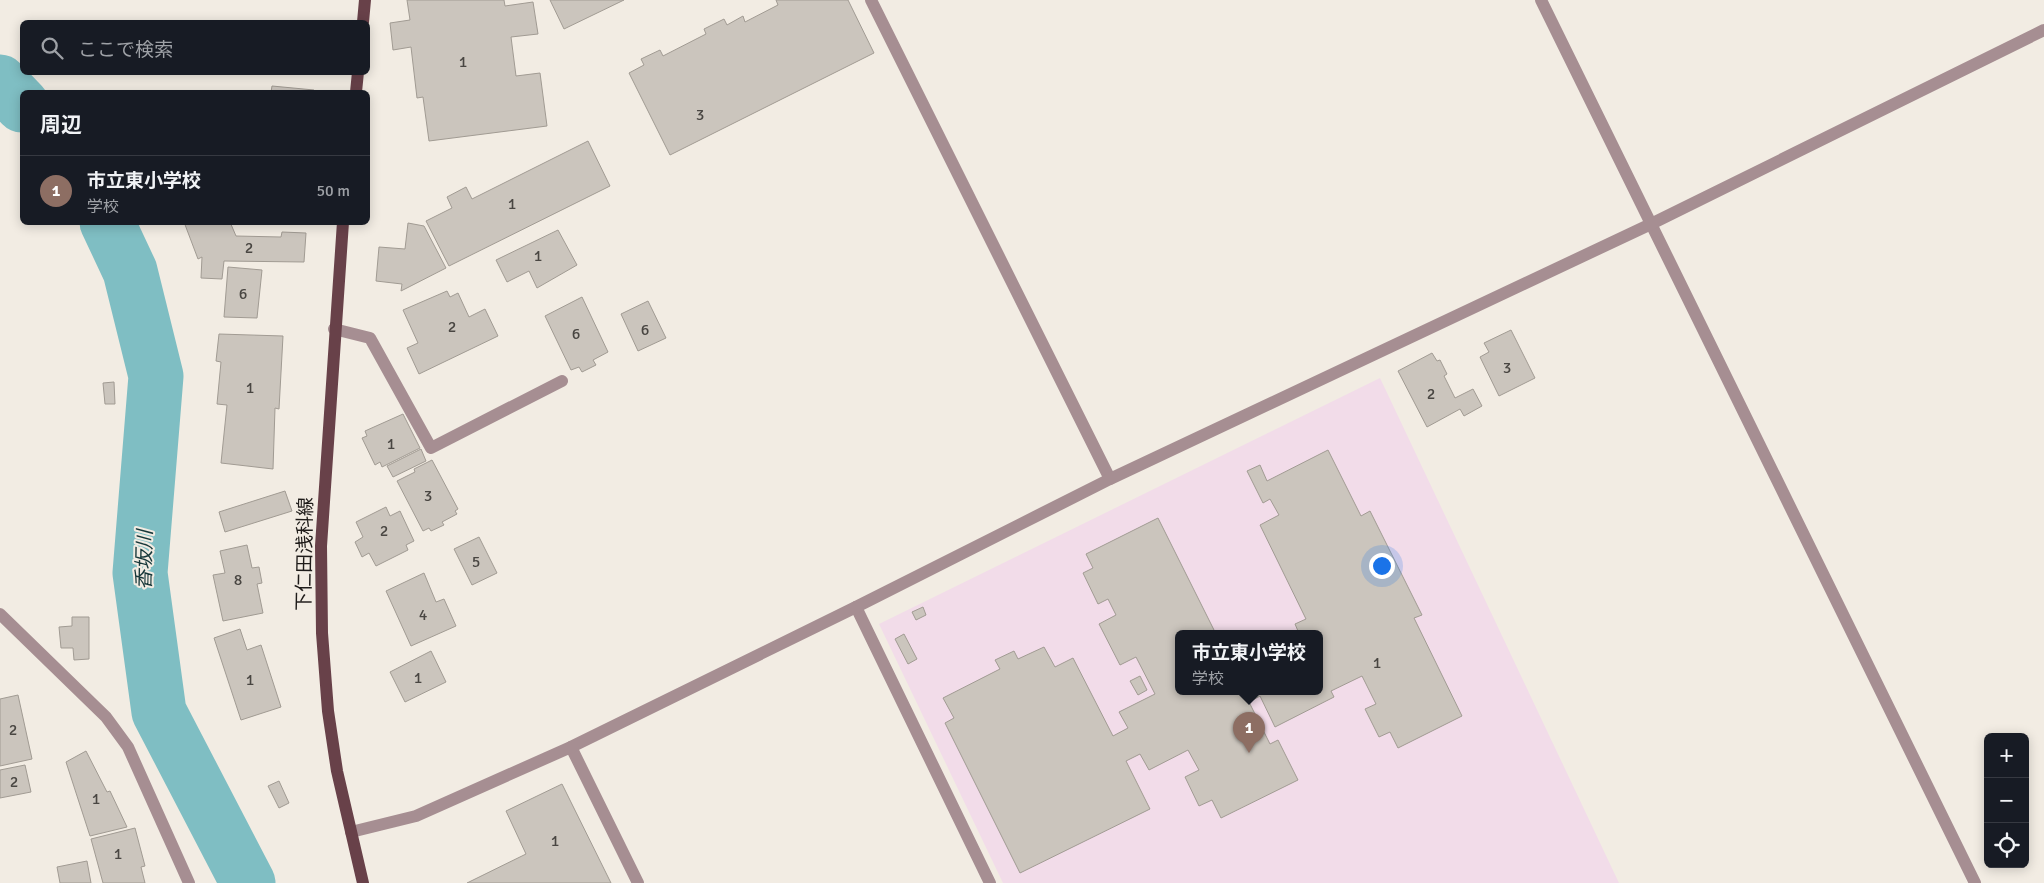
<!DOCTYPE html>
<html lang="ja">
<meta charset="utf-8">
<style>
body{margin:0;font-family:Signika,"Noto Sans JP",sans-serif;background:#20242c;color:#f1f3f6}
.controls{position:absolute;right:15px;bottom:15px;display:grid;overflow:hidden;border-radius:8px;box-shadow:0 2px 12px #0003}
.controls button{width:45px;height:45px;display:grid;place-items:center;padding:0;border:0;border-bottom:1px solid #363941;background:#171b24;color:#f1f3f6;font:25px sans-serif}
.you{position:absolute;left:1381px;top:565px;width:18px;height:18px;margin:-12px;border:4px solid #fff;border-radius:50%;background:#1a73e8;box-shadow:0 0 0 8px #1a73e833}
.badge{display:grid;place-items:center;width:32px;height:32px;border-radius:50%;background:#7c3aed;color:#fff;font-size:16px;font-weight:700}
.pin{position:absolute;translate:-50% -41px;filter:drop-shadow(0 1px 2px #0008)}
.pin::after{content:'';position:absolute;top:26px;width:18px;height:15px;background:inherit;clip-path:polygon(0 0,100% 0,50% 100%)}
.popup{position:absolute;left:1175px;top:630px;width:148px;height:65px;box-sizing:border-box;display:grid;place-content:center;border-radius:8px;background:#171b24;filter:drop-shadow(0 1px 4px #0005);font-size:16px;white-space:nowrap;color:#9ea1a6}
.popup b{font-size:19px;color:#f1f3f6}
.popup::after{content:'';position:absolute;left:50%;top:100%;margin-left:-10px;border:10px solid transparent;border-top-color:#171b24}
.list{margin:0;padding:0;list-style:none}
h2{display:flex;justify-content:space-between;align-items:center;height:65px;margin:0;padding:0 20px;font-size:21px}
h2 small{font-size:16px;font-weight:400;color:#9ea1a6}
.list li{display:grid;grid-template-columns:32px 1fr auto;gap:15px;align-items:center;box-sizing:border-box;height:70px;padding:0 20px;border-top:1px solid #363941}
.list b{display:block;font-size:19px;white-space:nowrap}
.list p{margin:0;font-size:16px;white-space:nowrap;color:#9ea1a6}
.list em{font-size:16px;font-style:normal;color:#9ea1a6}
.icon{flex:none;width:28px;height:28px;fill:none;stroke:currentColor;stroke-width:2;stroke-linecap:round;stroke-linejoin:round}
.map{position:relative;flex:none;width:2044px;height:883px;overflow:hidden}
.search{position:absolute;background:#171b24;box-shadow:0 2px 12px #0003;left:20px;top:20px;width:350px;height:55px;display:flex;align-items:center;gap:12px;box-sizing:border-box;padding:0 18px;border-radius:8px;color:#9ea1a6;font-size:19px}
.panel{position:absolute;background:#171b24;box-shadow:0 2px 12px #0003;left:20px;top:90px;width:350px;height:135px;border-radius:8px}
.map>svg:first-child{display:block}
.education{fill:#f2dce9;fill-rule:evenodd}
.lines{fill:none;stroke-linecap:round;stroke-linejoin:round}
.river{stroke:#7fbec3;stroke-width:55}
.building{fill:#cbc5bd;stroke:#a19b93}
.minor{stroke:#a68e92;stroke-width:12}
.major{stroke:#684149;stroke-width:12}
.labels{text-anchor:middle;stroke-width:4;stroke-linejoin:round;paint-order:stroke}
.number-label{font-size:16px;fill:#494642}
.street-label{font-size:19px;fill:#1e1b19;stroke:#f2ece3}
.water-label{font-size:20px;font-style:italic;fill:#163739;stroke:#f2ece3}
</style>
<div class="map">
<svg width="2044" height="883" viewBox="0 0 2044 883">
<rect width="100%" height="100%" fill="#f2ece3"/>
<path class="education" d="M1380 378 1619 883H1003L879 624ZM1179 634H1319V692H1179Z"/>
<g class="lines">
<g class="river">
<path d="M0 82 22 105"/>
<path d="M107 222 130 271 156 376 140 573 159 712 248 883"/>
</g>
</g>
<g class="building">
<path d="M407 0H504L505 6 533 2 538 34 511 37 516 76 540 73 547 126 429 141 423 97 417 98 411 47 393 50 390 23 410 20Z"/>
<path d="M550 0H624L564 29Z"/>
<path d="M776 0H848L874 53 670 155 629 73 644 65 641 59 660 50 663 56 706 34 704 29 724 19 727 25 743 16 745 22 778 5Z"/>
<path d="M272 86 314 90 313 92H271Z"/>
<path d="M588 141 610 186 449 266 426 221 452 208 447 197 466 187 472 199Z"/>
<path d="M184 222H230L236 236 281 237 282 232 306 233 304 262 224 261 222 279 201 278 202 257 198 259Z"/>
<path d="M408 223 424 226 446 268 401 291 402 284 376 281 379 247 405 249Z"/>
<path d="M558 230 577 265 537 288 529 271 507 282 496 260Z"/>
<path d="M228 267 262 270 257 318 224 317Z"/>
<path d="M447 291 450 297 458 293 469 317 485 309 498 336 419 374 407 348 418 343 403 310Z"/>
<path d="M582 297 608 352 593 360 596 365 582 372 579 367 571 370 545 316Z"/>
<path d="M648 301 666 338 638 351 621 314Z"/>
<path d="M1511 330 1535 378 1499 396 1480 357 1489 352 1484 343Z"/>
<path d="M219 334 283 336 279 409 275 408 273 469 221 463 227 405 217 404 221 362 216 361Z"/>
<path d="M1432 353 1437 361 1440 360 1447 374 1444 376 1455 398 1473 389 1482 406 1464 416 1460 409 1427 427 1398 371Z"/>
<path d="M114 382 115 404H105L103 383Z"/>
<path d="M403 414 420 448 382 467 380 462 375 465 362 438 367 436 365 431Z"/>
<path d="M421 449 426 461 393 477 387 466Z"/>
<path d="M1328 450 1361 516 1370 511 1422 615 1414 618 1462 716 1398 748 1390 732 1379 737 1365 709 1376 704 1362 676 1331 691 1334 697 1275 727 1260 696 1249 702 1270 744 1278 740 1298 780 1221 818 1212 800 1199 806 1185 777 1199 770 1188 750 1149 770 1140 754 1126 761 1150 809 1020 873 945 723 954 718 943 698 1000 669 995 660 1014 651 1018 659 1044 647 1055 667 1073 658 1113 736 1128 728 1119 712 1155 694 1136 657 1120 665 1099 624 1116 615 1108 599 1098 604 1083 573 1093 568 1086 554 1158 518 1216 634H1179V692H1319V634H1291L1298 631 1295 624 1306 619 1260 525 1279 515 1270 499 1263 503 1247 471 1260 465 1267 481Z"/>
<path d="M432 460 458 509 455 511 457 514 442 522 444 525 431 531 429 528 423 531 397 481 415 472 414 469Z"/>
<path d="M285 491 292 511 225 532 219 512Z"/>
<path d="M386 507 390 516 400 511 414 541 406 545 408 550 376 566 369 553 362 557 355 542 363 537 356 522Z"/>
<path d="M479 537 497 573 472 585 454 549Z"/>
<path d="M247 545 252 568 259 567 262 583 257 584 263 613 223 621 213 575 225 573 220 551Z"/>
<path d="M424 573 436 602 444 599 456 626 411 646 386 591Z"/>
<path d="M923 607 926 615 916 620 912 612Z"/>
<path d="M72 617H89V659L74 660 73 648H61L59 627 72 626Z"/>
<path d="M240 629 247 650 261 645 281 707 241 720 214 638Z"/>
<path d="M904 634 917 659 908 664 895 639Z"/>
<path d="M431 651 446 682 405 702 390 672Z"/>
<path d="M1140 676 1147 690 1138 695 1130 681Z"/>
<path d="M18 695 32 759 0 766V699Z"/>
<path d="M86 751 107 792 110 791 127 827 90 836 66 762Z"/>
<path d="M25 765 31 792 0 798V770Z"/>
<path d="M279 781 289 803 279 808 268 786Z"/>
<path d="M562 784 611 883H467L526 854 506 811Z"/>
<path d="M135 828 145 866 141 867 145 883H103L91 839Z"/>
<path d="M87 861 91 883H60L57 867Z"/>
</g>
<g class="lines">
<g class="minor">
<path d="M871 0 1110 479"/>
<path d="M1541 0 1975 883"/>
<path d="M334 329 370 338 431 448 562 381"/>
<path d="M856 607 990 883"/>
<path d="M0 614 106 717 128 747 189 883"/>
<path d="M571 747 638 883"/>
<path d="M351 832 416 816 571 747 856 607 1110 479 1651 224 2044 30"/>
</g>
<g class="major">
<path d="M363 22 365 0"/>
<path d="M356 92 358 72"/>
<path d="M343 222 321 546 322 633 328 711 337 771 363 883"/>
</g>
</g>
<g class="labels">
<g class="number-label">
<text x="463" y="67">1</text>
<text x="700" y="120">3</text>
<text x="512" y="209">1</text>
<text x="249" y="253">2</text>
<text x="538" y="261">1</text>
<text x="243" y="299">6</text>
<text x="452" y="332">2</text>
<text x="645" y="335">6</text>
<text x="576" y="339">6</text>
<text x="1507" y="373">3</text>
<text x="250" y="393">1</text>
<text x="1431" y="399">2</text>
<text x="391" y="449">1</text>
<text x="428" y="501">3</text>
<text x="384" y="536">2</text>
<text x="476" y="567">5</text>
<text x="238" y="585">8</text>
<text x="423" y="620">4</text>
<text x="1377" y="668">1</text>
<text x="418" y="683">1</text>
<text x="250" y="685">1</text>
<text x="13" y="735">2</text>
<text x="14" y="787">2</text>
<text x="96" y="804">1</text>
<text x="555" y="846">1</text>
<text x="118" y="859">1</text>
</g>
<g class="street-label">
<text transform="translate(304 554) rotate(-89)" y="7">下仁田浅科線</text>
</g>
<g class="water-label">
<text transform="translate(144 560) rotate(-89)" y="7">香坂川</text>
</g>
</g>
</svg>
<div class="controls">
<button>+</button>
<button>−</button>
<button><svg class="icon" aria-label="locate" viewBox="0 0 24 24"><circle cx="12" cy="12" r="6"/><path d="M12 2v4M12 18v4M2 12h4M18 12h4"/></svg></button>
</div>
<div class="you"></div>
<div class="pin badge" style="left:1249px;top:753px;background:#8d6e63">1</div>
<div class="popup"><b>市立東小学校</b>学校</div>
<div class="search"><svg class="icon" aria-label="search" viewBox="0 0 24 24"><circle cx="10" cy="10" r="6"/><path d="M15 15l6 6"/></svg>ここで検索</div>
<section class="panel">
<h2>周辺<small></small></h2>
<ul class="list">
<li><span class="badge" style="background:#8d6e63">1</span><div><b>市立東小学校</b><p>学校</p></div><em>50 m</em></li>
</ul>
</section>
</div>
